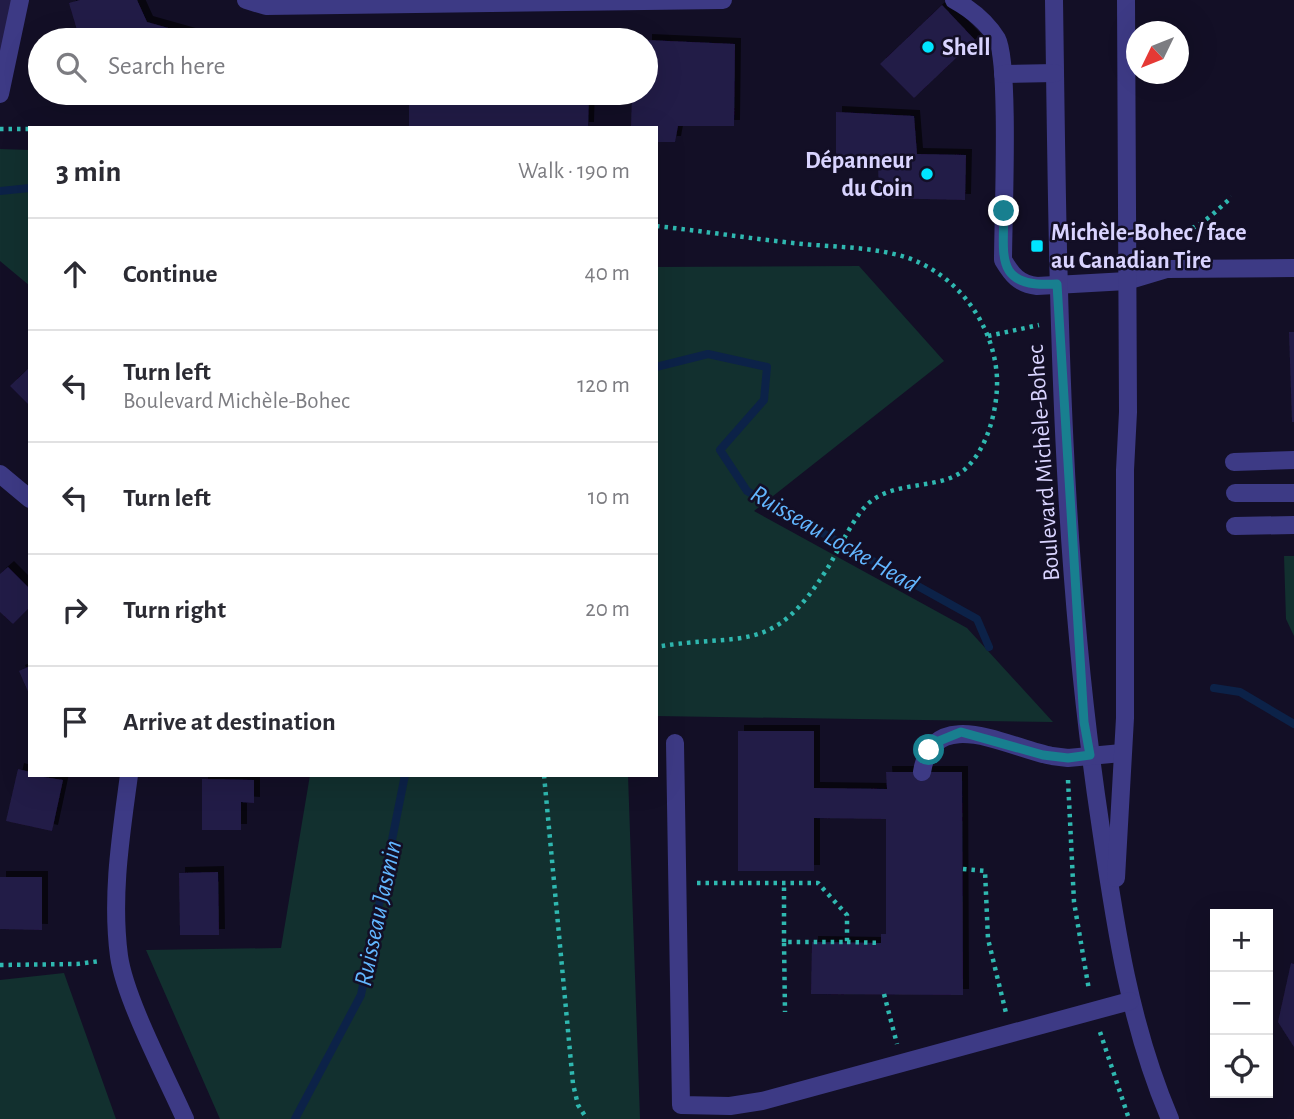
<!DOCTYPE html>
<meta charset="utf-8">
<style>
body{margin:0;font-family:"Alegreya Sans",sans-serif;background:#f7f7f7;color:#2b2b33}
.controls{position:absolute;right:21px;bottom:21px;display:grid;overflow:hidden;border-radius:0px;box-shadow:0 7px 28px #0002}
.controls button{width:63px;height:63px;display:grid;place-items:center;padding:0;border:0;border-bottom:2px solid #e1e1e2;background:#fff;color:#2b2b33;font:35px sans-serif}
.compass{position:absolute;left:1126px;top:21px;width:63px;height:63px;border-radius:50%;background:#fff;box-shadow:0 7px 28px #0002;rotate:227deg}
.stop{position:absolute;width:21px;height:21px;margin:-16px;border:5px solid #187f8f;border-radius:50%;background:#fff}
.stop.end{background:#187f8f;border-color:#fff;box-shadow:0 2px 7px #0008}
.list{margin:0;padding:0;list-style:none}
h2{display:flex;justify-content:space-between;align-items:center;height:91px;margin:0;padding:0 28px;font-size:30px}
h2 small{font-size:23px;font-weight:400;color:#7c7c81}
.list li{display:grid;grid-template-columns:46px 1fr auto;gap:21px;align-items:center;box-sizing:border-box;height:112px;padding:0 28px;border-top:2px solid #e1e1e2}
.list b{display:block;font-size:26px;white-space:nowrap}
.list p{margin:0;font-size:23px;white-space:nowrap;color:#7c7c81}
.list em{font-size:23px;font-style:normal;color:#7c7c81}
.icon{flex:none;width:38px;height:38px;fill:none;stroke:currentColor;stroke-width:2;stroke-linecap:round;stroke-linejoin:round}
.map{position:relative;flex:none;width:1294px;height:1119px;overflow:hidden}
.search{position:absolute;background:#fff;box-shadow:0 7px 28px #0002;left:28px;top:28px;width:630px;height:77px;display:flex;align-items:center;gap:18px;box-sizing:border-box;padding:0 24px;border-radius:38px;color:#7c7c81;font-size:26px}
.panel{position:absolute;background:#fff;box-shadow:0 7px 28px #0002;left:28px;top:126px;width:630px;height:651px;border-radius:0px}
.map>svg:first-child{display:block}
.green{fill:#12302f}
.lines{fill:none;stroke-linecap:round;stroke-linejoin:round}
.stream{stroke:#0c2248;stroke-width:8}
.building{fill:#241b47;filter:url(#shadow)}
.path{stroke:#2fb8b0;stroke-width:4.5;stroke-dasharray:3.5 5;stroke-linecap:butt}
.minor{stroke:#3d3a85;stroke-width:18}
.route{stroke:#187f8f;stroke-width:9}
.poi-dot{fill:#00e5ff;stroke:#130f26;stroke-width:2.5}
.labels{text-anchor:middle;stroke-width:5;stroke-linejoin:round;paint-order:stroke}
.poi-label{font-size:24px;font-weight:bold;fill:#d9d4ff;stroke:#130f26;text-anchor:start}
.street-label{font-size:24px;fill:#d9d4ff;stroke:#130f26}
.water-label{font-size:26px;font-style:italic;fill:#62b6ff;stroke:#130f26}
</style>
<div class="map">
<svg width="1294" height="1119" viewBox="0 0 1294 1119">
<defs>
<filter id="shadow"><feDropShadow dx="6" dy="-6" stdDeviation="0" flood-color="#0009"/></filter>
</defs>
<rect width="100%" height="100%" fill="#130f26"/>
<g class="green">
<path d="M0 149 30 150V286L0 261Z"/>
<path d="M859 266 944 361 754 511 967 628 1053 722 656 716V267Z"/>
<path d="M1284 556H1294V636L1286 619Z"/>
<path d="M310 775H628L640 1119H220L146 950 281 948Z"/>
<path d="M64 973 116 1119H0V980Z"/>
</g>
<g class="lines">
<g class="stream">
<path d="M0 191 30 188"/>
<path d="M656 367 708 354 767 367 764 400 720 450 747 491 977 619 989 647"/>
<path d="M1214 688 1240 692 1294 724"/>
<path d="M295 1119 361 995 405 775"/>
</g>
</g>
<g class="building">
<path d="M0 0H13L0 54Z"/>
<path d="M80 0H137L147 22 211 40H80L69 3Z"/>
<path d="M942 5 975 40 914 98 880 64Z"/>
<path d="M646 40 735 44 734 126H678L675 142H656V128H631L632 93H646Z"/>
<path d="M170 93H227L224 105Z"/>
<path d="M409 93H589L588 128H409Z"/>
<path d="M836 112 914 116 917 154 966 155 965 200 879 198 878 161 836 160Z"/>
<path d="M1289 332H1294V422H1292Z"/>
<path d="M30 367V406L10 386Z"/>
<path d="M8 567 30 589V607L13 624 0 612V574Z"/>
<path d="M30 666V696L19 671Z"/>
<path d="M738 731H814V788L887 789 886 772H962L963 995 811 994 812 942 881 943V934H886V819L814 818V871H738Z"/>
<path d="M18 769 30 772V775L63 780 52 831 6 821Z"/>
<path d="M202 779 254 780V803L241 802V830H202Z"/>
<path d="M218 872 219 935H180L179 873Z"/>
<path d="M0 877H42V930L0 929Z"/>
<path d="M1291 963 1294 964V1047L1278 1022Z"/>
</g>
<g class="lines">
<g class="path">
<path d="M0 129H30"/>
<path d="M656 226C702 231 747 238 793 243 827 247 863 246 898 255 953 269 994 321 997 378 998 408 988 449 964 470 940 490 897 480 870 502 854 515 839 550 827 569 772 657 743 632 656 647"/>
<path d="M1167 233C1196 234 1211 215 1232 197"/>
<path d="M988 336 1039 325"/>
<path d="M544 775 573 1084 578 1105 587 1119"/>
<path d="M1068 780 1074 902 1089 990"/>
<path d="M963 869 985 871 988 939 1006 1013"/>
<path d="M697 883H818L847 915V942H784L785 1012"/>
<path d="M784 942V883"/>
<path d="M847 942 881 943"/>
<path d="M0 965 77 964 100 961"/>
<path d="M884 994 897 1044"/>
<path d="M1100 1032 1129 1119"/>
</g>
<g class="minor">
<path d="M246 0 266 6 723 0"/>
<path d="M954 0C972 10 986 21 997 39 1010 63 1003 222 1003 260 1012 275 1019 284 1037 286L1127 281 1167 269 1294 268"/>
<path d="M1054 0C1058 274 1059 550 1100 822 1115 924 1129 1023 1170 1119"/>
<path d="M1003 74 1055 73"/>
<path d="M0 94 20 0"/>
<path d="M1234 462 1294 460"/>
<path d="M0 474 30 499"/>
<path d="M1235 493H1294"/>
<path d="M1235 526 1294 525"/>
<path d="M675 743 681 1105 730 1106 762 1101 1130 1001"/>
<path d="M922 772C933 702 1011 749 1052 756L1068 758 1122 753"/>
<path d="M129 775C121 835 111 895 119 956 125 999 166 1076 185 1119"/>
<path d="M1116 878 1125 718V470L1128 412 1126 0"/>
</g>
</g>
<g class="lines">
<path class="route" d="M929 750 939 741 961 732 1043 755 1068 758 1090 755 1084 722 1057 284C996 288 1003 260 1004 211"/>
</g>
<g class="poi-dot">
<circle cx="928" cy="47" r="7"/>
<circle cx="927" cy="174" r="7"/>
<rect x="1030" y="239" width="14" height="14" rx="3.5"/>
</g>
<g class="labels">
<g class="poi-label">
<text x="942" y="55">Shell</text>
<text x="913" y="168" text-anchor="end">Dépanneur<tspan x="913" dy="28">du Coin</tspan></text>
<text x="1051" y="240">Michèle-Bohec / face<tspan x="1051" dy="28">au Canadian Tire</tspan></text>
</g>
<g class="street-label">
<text transform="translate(1043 463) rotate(-94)" y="8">Boulevard Michèle-Bohec</text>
</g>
<g class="water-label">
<text transform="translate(835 538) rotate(30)" y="9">Ruisseau Locke Head</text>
<text transform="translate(377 913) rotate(-78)" y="9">Ruisseau Jasmin</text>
</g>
</g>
</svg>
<div class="controls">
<button>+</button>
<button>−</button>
<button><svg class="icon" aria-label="locate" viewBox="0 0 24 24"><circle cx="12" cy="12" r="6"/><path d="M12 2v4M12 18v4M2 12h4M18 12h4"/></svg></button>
</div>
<svg class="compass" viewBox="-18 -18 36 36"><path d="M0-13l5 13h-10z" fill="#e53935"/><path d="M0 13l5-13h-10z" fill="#7c7c81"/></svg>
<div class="stop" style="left:929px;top:750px"></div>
<div class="stop end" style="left:1004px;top:211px"></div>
<div class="search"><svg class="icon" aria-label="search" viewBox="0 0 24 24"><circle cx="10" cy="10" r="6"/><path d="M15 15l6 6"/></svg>Search here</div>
<section class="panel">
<h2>3 min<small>Walk · 190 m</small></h2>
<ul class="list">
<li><svg class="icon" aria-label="ahead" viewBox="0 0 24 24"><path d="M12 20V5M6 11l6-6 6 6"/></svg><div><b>Continue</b></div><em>40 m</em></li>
<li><svg class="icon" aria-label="left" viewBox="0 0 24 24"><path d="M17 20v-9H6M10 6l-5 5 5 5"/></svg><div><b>Turn left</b><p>Boulevard Michèle-Bohec</p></div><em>120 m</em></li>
<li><svg class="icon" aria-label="left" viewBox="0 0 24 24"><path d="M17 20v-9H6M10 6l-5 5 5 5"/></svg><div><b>Turn left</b></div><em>10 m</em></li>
<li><svg class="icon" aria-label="right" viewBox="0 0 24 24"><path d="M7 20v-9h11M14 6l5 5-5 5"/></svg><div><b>Turn right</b></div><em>20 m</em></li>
<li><svg class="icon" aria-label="arrive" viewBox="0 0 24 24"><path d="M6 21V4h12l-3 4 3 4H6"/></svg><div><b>Arrive at destination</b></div></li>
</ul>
</section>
</div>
